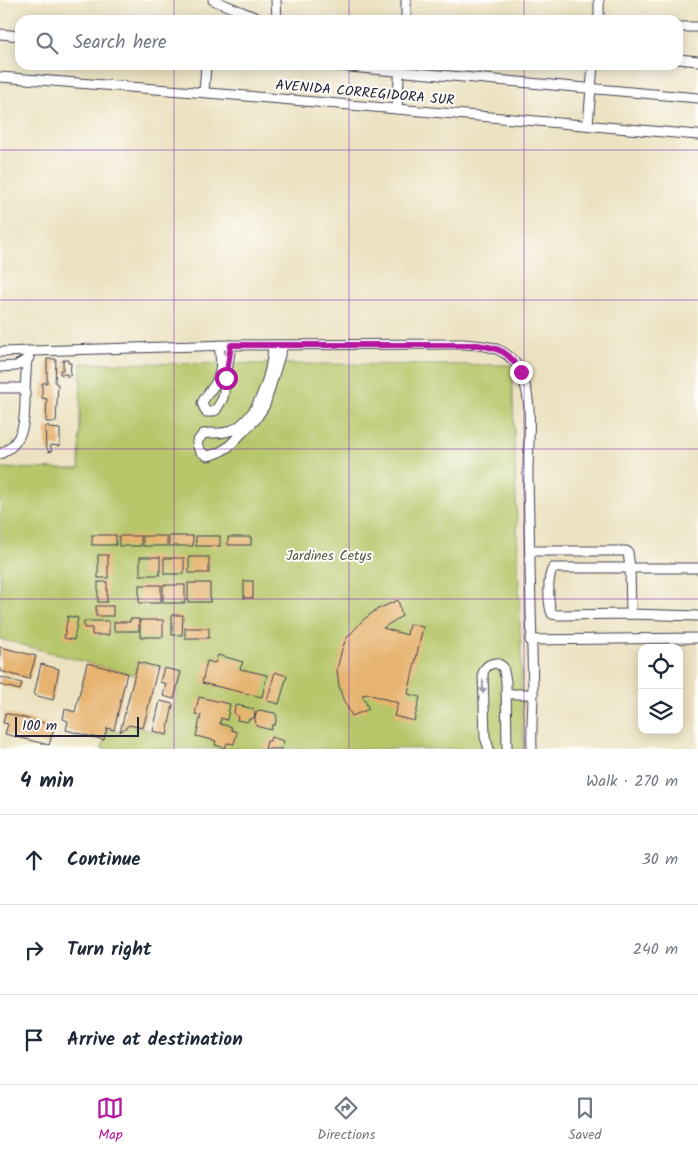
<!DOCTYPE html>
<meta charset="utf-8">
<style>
body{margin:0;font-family:Kalam,sans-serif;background:#f6f6f7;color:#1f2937}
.controls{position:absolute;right:15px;bottom:15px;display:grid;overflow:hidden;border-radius:10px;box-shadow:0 2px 12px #0003}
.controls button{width:45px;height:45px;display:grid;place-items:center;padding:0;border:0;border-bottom:1px solid #e0e1e3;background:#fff;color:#1f2937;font:25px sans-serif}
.scale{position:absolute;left:15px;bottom:12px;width:124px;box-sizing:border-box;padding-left:5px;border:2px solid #22223b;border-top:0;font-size:14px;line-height:18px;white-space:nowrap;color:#22223b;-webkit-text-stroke:4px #fdfcf7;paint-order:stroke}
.stop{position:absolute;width:15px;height:15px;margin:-11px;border:4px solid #b5179e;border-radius:50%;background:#fff}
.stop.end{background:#b5179e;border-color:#fff;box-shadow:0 1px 5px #0008}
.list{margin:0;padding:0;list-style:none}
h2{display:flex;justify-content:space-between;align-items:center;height:65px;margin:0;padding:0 20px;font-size:21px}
h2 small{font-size:16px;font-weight:400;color:#747a83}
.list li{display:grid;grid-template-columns:32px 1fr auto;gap:15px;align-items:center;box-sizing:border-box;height:90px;padding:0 20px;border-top:1px solid #e0e1e3}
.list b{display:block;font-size:19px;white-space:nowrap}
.list em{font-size:16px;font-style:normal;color:#747a83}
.icon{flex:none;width:28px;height:28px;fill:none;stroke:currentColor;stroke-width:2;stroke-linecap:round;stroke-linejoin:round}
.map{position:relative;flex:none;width:698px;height:749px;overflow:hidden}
.search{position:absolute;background:#fff;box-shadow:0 2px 12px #0003;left:15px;right:15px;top:15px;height:55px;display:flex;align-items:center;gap:12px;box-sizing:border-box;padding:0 18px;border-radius:15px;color:#747a83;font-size:19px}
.sheet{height:335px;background:#fff}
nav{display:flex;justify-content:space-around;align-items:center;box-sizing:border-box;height:70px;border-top:1px solid #e0e1e3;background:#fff;font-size:14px;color:#747a83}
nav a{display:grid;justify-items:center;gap:2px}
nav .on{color:#b5179e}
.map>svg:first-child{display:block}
.green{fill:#b6c669;stroke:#6c7452}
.building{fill:#e6b36f}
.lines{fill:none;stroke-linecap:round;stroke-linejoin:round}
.minor-casing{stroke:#403f4f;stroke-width:11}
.minor{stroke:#fff;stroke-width:9}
.oneway{fill:#9c9ca7}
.route{stroke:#b5179e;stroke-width:6}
.grid{fill:none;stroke:#7b2cbf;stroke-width:1;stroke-opacity:0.55}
.labels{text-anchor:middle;stroke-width:4;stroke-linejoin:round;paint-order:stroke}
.street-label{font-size:14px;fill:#22223b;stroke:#fdfcf7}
.park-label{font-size:14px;fill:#565b4b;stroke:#fdfcf7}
</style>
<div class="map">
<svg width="698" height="749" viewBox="0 0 698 749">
<rect width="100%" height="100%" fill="#fdfcf7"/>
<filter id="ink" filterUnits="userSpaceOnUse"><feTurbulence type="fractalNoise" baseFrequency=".02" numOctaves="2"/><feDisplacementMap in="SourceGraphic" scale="10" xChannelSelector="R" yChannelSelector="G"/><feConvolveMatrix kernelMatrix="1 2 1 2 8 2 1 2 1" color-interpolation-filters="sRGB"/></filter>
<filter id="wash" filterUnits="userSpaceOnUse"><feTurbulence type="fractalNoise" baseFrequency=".0096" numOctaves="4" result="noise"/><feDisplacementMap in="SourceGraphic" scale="20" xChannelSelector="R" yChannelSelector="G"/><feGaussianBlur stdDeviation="1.12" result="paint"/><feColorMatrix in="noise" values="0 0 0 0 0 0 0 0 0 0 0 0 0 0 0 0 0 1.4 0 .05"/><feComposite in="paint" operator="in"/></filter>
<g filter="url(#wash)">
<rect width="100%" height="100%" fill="#ece2c1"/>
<path class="green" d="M81 363 512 365 524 749H102L107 728 120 732 129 725 167 735 181 673 138 662 134 675 0 639V468L79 469Z"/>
<g id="blocks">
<g class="building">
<path d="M47 359H56L55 383 58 384 56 422H46L47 399 42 398V383H47Z"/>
<path d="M63 360H68V363H71L70 376 67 377V374H60V370H63Z"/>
<path d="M48 425 50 428 60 429V446L50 445 52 451 49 452 46 446 45 428Z"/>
<rect x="92" y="535" width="24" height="10"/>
<rect x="119" y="536" width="22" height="10"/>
<rect x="143" y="536" width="24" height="10"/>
<rect x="169" y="536" width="24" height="10"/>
<rect x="196" y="536" width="24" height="10"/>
<rect x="228" y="537" width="23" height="8"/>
<rect x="98" y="555" width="10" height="23"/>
<rect x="140" y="557" width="20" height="18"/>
<rect x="189" y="557" width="20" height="16"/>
<rect x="164" y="558" width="20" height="16"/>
<rect x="244" y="581" width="9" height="17"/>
<rect x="98" y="582" width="9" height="20"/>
<rect x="188" y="583" width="22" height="19"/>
<rect x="139" y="585" width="22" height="18"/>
<rect x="163" y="585" width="22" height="18"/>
<path d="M398 600 402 616 383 628 407 635 409 624 423 627 408 694 420 697 414 721 394 716 398 703 368 694 362 695 369 709 352 716 343 699 339 686 337 669 342 649 346 639 363 620 376 610Z"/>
<rect x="96" y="606" width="17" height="10"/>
<path d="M172 615H183L182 635H172Z"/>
<path d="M68 616 78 618 74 640 64 638Z"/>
<path d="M130 619H139V631H114V622H130Z"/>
<rect x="140" y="620" width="23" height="17"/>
<path d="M84 621H109V635H92V628H84Z"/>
<rect x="185" y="628" width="24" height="10"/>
<path d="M0 647 36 656 29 679 0 671Z"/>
<path d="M218 655 243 662 240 669 267 675 262 697 202 683 207 661 215 663Z"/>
<path d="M138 662 158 667 143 728 129 725 120 732Z"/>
<path d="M87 663 127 673 114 730 107 728 104 740 66 730 68 721 63 719 65 709 75 712Z"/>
<path d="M41 664 59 669 53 700 34 695Z"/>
<path d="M164 668 181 672 174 699 163 696 166 684 160 682Z"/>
<path d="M275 672 287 676 279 704 267 701Z"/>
<path d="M0 677 22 683 20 690 0 685Z"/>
<path d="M199 697 230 704 227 720 221 718 220 724 232 727 231 730 237 732 234 744 227 743 225 748 215 745 216 741 196 736 201 715 195 714Z"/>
<path d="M160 701 173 704 167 735 153 731Z"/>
<path d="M238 705 253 709 255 711 254 718 249 719 247 722 237 720 238 716 235 715 234 713 235 706Z"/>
<path d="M259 710 275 713 277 716 275 725H272L271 730 256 726 255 718 257 711Z"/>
<path d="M5 713 55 726 49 745 5 734 8 724 3 723Z"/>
<path d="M271 737 284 741 282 749H265L267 741H270Z"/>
</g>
</g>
</g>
<g filter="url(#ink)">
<use href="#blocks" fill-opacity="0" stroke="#403f4f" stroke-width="1"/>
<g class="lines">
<defs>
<g id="minor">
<path d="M213 0 262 20"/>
<path d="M276 0 277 20"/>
<path d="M406 0V20"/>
<path d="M599 0V20"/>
<path d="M678 27H698"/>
<path d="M0 34 20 36"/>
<path d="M678 59 698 61"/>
<path d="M327 65 698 98"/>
<path d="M0 77 246 96 698 135"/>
<path d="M204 92 206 65"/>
<path d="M397 109 400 65"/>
<path d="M588 125 593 65"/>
<path d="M219 345C221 360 223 374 213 387 209 392 205 397 202 403L206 412H211L216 410 223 398 231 345"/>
<path d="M273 345C272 374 258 424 226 432 218 434 211 432 203 434L197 442C198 450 201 453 208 456L218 453 228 447 256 419 265 405 283 345"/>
<path d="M0 352 231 345 462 344C482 345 504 346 516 364 537 397 527 442 528 479 530 550 531 621 533 692 533 711 531 730 532 749"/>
<path d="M0 367 16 366 29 358"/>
<path d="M0 388H25"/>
<path d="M0 454C27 442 25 415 25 390 26 377 26 364 28 351"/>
<path d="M530 551H626L628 552 630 568 631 614"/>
<path d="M698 568H553C547 576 548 605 552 614L558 615 631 614 698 616"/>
<path d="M530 640 698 638"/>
<path d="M507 694H533"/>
<path d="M489 749 485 737 483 673C486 664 495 660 503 667L506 681 507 749"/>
</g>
</defs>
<use href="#minor" class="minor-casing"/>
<use href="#minor" class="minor"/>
</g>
<defs><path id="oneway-solid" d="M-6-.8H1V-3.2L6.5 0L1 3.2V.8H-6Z" transform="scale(1.25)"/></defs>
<use class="oneway" href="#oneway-solid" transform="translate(483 687) rotate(89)"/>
</g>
<g class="lines" filter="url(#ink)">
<path class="route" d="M226 378 231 345H478C500 348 509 352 521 372"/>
</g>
<path class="grid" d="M174 0V20M349 0V20M524 0V20M174 65V749M349 65V749M524 65V749M0 150H698M0 300H698M0 449H698M0 599H698"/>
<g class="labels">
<g class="street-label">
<text transform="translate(365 92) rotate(5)" y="5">AVENIDA CORREGIDORA SUR</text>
</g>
<g class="park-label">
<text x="329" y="560">Jardines Cetys</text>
</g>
</g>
</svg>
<div class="controls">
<button><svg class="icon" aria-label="locate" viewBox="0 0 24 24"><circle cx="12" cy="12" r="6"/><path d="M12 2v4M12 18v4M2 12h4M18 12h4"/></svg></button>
<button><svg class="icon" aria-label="layers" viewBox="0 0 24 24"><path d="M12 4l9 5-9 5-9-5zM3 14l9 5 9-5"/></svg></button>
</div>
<div class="scale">100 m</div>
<div class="stop" style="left:226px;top:378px"></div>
<div class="stop end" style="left:521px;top:372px"></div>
<div class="search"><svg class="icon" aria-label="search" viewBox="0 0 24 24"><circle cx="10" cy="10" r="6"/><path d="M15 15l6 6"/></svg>Search here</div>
</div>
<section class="sheet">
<h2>4 min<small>Walk · 270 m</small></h2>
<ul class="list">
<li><svg class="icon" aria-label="ahead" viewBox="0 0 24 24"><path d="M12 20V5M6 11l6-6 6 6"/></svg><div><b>Continue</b></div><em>30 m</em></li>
<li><svg class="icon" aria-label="right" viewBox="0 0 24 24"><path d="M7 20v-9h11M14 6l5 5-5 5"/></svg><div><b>Turn right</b></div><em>240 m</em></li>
<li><svg class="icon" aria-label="arrive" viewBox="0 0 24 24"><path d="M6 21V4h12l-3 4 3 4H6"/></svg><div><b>Arrive at destination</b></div></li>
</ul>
</section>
<nav>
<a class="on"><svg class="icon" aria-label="map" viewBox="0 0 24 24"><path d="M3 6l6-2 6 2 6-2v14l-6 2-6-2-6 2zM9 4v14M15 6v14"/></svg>Map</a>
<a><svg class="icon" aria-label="directions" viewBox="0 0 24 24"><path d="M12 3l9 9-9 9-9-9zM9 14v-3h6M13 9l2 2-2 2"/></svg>Directions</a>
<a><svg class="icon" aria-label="saved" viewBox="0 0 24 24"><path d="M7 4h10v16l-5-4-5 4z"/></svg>Saved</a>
</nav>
